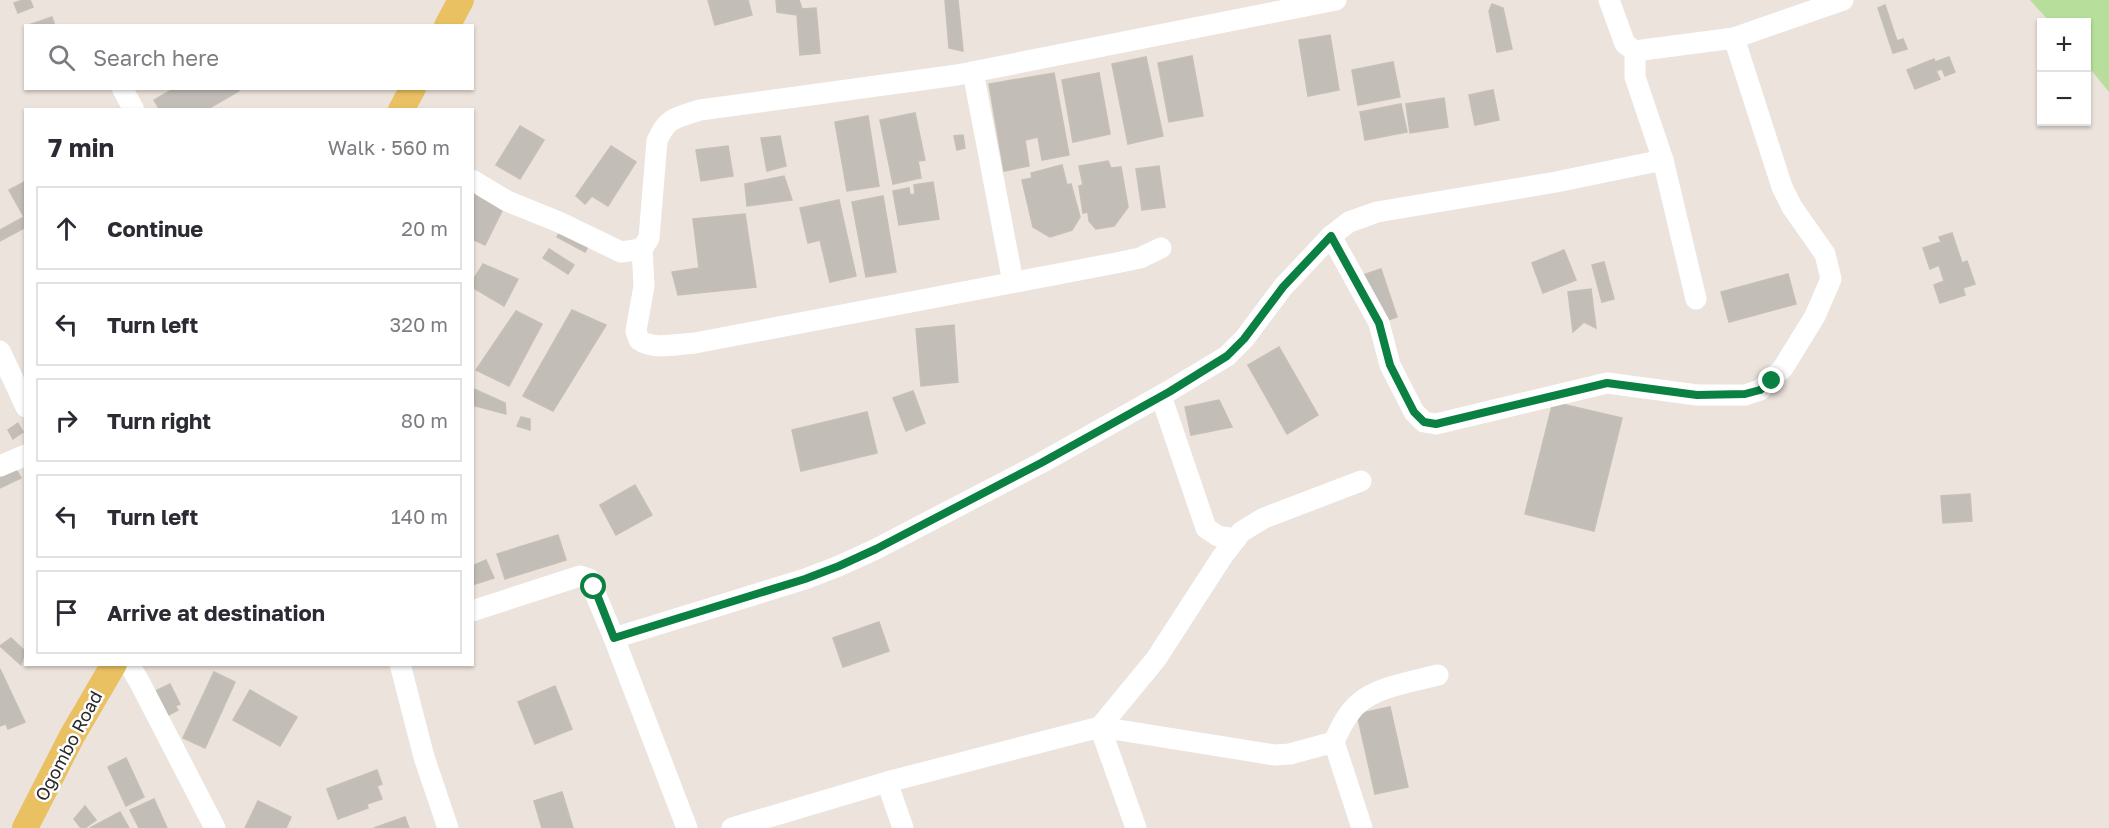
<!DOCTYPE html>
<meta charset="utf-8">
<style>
body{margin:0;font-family:"Golos Text",sans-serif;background:#f2f2f3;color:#2b2b33}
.controls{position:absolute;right:18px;top:18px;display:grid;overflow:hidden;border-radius:0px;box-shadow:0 2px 4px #0004}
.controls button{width:54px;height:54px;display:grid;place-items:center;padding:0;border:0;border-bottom:2px solid #e1e1e2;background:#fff;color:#2b2b33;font:30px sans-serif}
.stop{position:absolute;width:18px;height:18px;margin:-14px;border:4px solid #0b8043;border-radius:50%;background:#fff}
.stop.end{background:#0b8043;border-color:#fff;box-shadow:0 2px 6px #0008}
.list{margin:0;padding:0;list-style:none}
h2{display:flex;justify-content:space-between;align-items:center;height:78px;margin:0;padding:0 24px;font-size:26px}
h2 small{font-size:20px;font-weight:400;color:#7c7c81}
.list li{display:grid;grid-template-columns:39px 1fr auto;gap:18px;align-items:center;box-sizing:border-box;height:84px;margin:0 12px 12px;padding:0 12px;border:2px solid #e1e1e2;border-radius:0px}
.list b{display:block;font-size:22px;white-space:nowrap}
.list em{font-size:20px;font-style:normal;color:#7c7c81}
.icon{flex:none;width:33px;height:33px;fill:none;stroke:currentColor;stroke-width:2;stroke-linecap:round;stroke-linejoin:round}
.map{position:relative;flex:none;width:2109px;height:828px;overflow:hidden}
.search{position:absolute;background:#fff;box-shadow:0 2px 4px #0004;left:24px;top:24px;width:450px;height:66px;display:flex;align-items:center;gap:15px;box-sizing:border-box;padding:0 21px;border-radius:0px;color:#7c7c81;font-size:22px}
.panel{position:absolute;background:#fff;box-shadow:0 2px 4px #0004;left:24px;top:108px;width:450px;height:558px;border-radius:0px}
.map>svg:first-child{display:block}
.green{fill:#b7df9b}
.building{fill:#c3bdb8;stroke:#c6bfb6;stroke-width:1.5}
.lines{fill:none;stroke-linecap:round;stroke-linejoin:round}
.minor{stroke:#fff;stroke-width:21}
.major{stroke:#eac162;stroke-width:26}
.route{stroke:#0b8043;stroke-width:8}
.labels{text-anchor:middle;stroke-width:5;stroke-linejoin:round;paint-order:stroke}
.street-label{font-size:18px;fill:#292929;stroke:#fff}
</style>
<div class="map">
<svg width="2109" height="828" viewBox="0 0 2109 828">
<rect width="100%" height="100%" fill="#ebe3dc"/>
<path class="green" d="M2030 0H2109V92L2087 65 2086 22H2050Z"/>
<g class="building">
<path d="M23 0H30L33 7 18 13 14 3Z"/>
<path d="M708 0H748L752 15 715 25Z"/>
<path d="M776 0H799L802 9 816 8 820 53 800 55 797 15 777 12Z"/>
<path d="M945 0H958L963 51 949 48Z"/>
<path d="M1492 4 1503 8 1512 49 1497 52 1489 11Z"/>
<path d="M1885 5 1897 41 1903 39 1907 49 1893 53 1878 8Z"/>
<path d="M52 17 55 26H26Z"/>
<path d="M1330 35 1339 90 1308 96 1299 40Z"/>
<path d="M1192 56 1203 116 1169 122 1158 63Z"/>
<path d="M1146 57 1163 136 1128 144 1112 64Z"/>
<path d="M1949 57 1955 72 1945 76 1942 69 1936 71 1940 79 1915 89 1907 70 1934 59 1935 62Z"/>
<path d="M1393 62 1400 97 1358 105 1352 70Z"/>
<path d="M1054 73 1069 155 1042 160 1038 137 1025 140 1029 166 1004 171 989 84Z"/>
<path d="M1099 73 1110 134 1073 142 1062 80Z"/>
<path d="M175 88H238L239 91 206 110H160L154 100Z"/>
<path d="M1493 90 1499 120 1475 125 1469 95Z"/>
<path d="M1444 98 1448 127 1410 133 1406 104Z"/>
<path d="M1401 104 1407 132 1365 140 1360 112Z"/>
<path d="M915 113 925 160 918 161 921 178 893 184 880 120Z"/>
<path d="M868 116 879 186 847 191 835 122Z"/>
<path d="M520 126 544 140 520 179 496 165Z"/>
<path d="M963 135 965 148 957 150 954 136Z"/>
<path d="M780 136 786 166 767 171 761 138Z"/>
<path d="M611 146 636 162 608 206 592 196 585 204 576 196Z"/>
<path d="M728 146 733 176 701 181 696 150Z"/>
<path d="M1108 161 1111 168 1121 167 1128 207 1114 226 1096 229 1089 221 1088 212 1083 213 1079 186 1083 185 1079 166Z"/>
<path d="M1062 165 1067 185 1071 184 1080 217 1072 230 1050 237 1033 227 1022 180 1032 178 1031 173Z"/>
<path d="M1159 166 1165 207 1142 210 1136 169Z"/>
<path d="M784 176 792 200 747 206 745 184Z"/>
<path d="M26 181V227L0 241V230L24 217 9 190Z"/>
<path d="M933 182 939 219 899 225 893 191 909 188 910 195 915 194 914 185Z"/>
<path d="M472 186 507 201 485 245 472 239Z"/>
<path d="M883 196 896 272 866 277 852 202Z"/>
<path d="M839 200 856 276 830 282 820 240 808 243 800 208Z"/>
<path d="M745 214 756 287 678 295 672 272 699 268 693 219Z"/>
<path d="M562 228 590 243 585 252 557 237Z"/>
<path d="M1952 233 1962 263 1967 261 1975 284 1963 288 1965 295 1940 303 1934 285 1944 281 1939 265 1930 269 1923 248 1941 242 1939 237Z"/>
<path d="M549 249 574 265 568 274 543 258Z"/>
<path d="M1564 250 1576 280 1543 293 1532 263Z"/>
<path d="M1604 262 1614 299 1602 302 1592 265Z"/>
<path d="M483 264 518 279 504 306 472 287V282Z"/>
<path d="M1381 269 1397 317 1379 323 1363 275Z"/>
<path d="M1788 274 1796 304 1729 322 1721 292Z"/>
<path d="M1591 289 1596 328 1584 322 1573 332 1568 292Z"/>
<path d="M572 310 606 325 553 411 523 396Z"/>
<path d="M516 311 542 324 509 386 476 370Z"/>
<path d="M954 325 958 382 921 386 916 329Z"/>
<path d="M1279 347 1318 415 1287 434 1248 365Z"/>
<path d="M474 389 505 403 506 414 472 405Z"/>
<path d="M913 391 925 423 906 431 893 398Z"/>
<path d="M1219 400 1232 427 1191 435 1185 407Z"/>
<path d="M1553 402 1622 418 1594 531 1525 514Z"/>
<path d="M867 412 877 453 801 471 792 430Z"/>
<path d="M521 417 530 419V430L517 426Z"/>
<path d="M18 423 23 432 13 439 8 430Z"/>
<path d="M16 469 21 478 0 488V476Z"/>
<path d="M635 485 652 515 616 535 600 505Z"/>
<path d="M1970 494 1972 521 1943 523 1941 496Z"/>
<path d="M558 535 566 560 505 579 497 554Z"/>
<path d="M486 560 494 578 472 585V566Z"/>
<path d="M879 622 889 651 843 667 833 638Z"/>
<path d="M11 638 25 651 21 665 0 646Z"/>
<path d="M0 669 25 722 8 729 6 724 0 726Z"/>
<path d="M214 672 235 682 205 748 183 738Z"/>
<path d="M170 684 180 704 175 706 178 710 165 717 153 692Z"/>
<path d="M555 686 572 729 535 744 518 702Z"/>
<path d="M250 690 297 717 280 746 233 720Z"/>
<path d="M1390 707 1408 787 1375 794 1357 714Z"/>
<path d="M126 758 144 797 126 806 108 767Z"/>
<path d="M377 770 382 784 377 786 382 799 367 804 368 808 338 819 327 789Z"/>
<path d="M562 792 573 828H542L534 801Z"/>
<path d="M154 799 167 828H139L130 810Z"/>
<path d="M258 801 291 817 286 828H245Z"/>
<path d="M85 806 96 820 85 828H81L74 819Z"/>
<path d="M120 812 129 828H90Z"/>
<path d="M405 817 409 828H374Z"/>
</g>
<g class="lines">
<g class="minor">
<path d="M1609 0 1625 44 1635 51 1734 38 1843 0"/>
<path d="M1635 51V77L1663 160 1696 299"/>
<path d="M973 72 1013 282"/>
<path d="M122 88 134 110"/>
<path d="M472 180 507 201 559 222 621 252 642 249 649 238 657 141C667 117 676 118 700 110L957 75 1336 0"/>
<path d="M1331 236 1379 323 1390 365 1414 412 1424 422 1436 424 1607 383 1697 395H1745L1760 390 1783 368 1815 316 1831 279 1825 254 1792 207 1782 187 1734 38"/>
<path d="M642 249 644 286 636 331 639 340C653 350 677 344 695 343L1116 263 1140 258 1161 248"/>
<path d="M0 351 26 407"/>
<path d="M1161 396 1206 528 1218 536 1236 539"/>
<path d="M0 466 26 455"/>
<path d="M472 611 580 576 589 579 614 638 687 828"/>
<path d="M614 638 805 579 839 566 876 549 1041 463 1169 391 1227 356 1244 339 1283 287 1331 236 1349 222 1377 212 1556 182 1663 160"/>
<path d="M129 664 140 683 215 828"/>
<path d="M400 664 424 757 448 828"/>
<path d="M1100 727 1156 659 1222 557 1241 532 1264 518 1361 481"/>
<path d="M1100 727 1136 828"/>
<path d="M887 782 903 828"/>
<path d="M732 828 887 782 1100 727 1275 755 1290 754 1334 742"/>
<path d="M1362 828 1334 742C1340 728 1347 713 1359 703 1377 687 1414 681 1438 675"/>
</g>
<g class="major">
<path d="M447 26 461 0"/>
<path d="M401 110 413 88"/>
<path d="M25 828 72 736 114 664"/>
</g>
</g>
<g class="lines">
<path class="route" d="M594 587 614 638 805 579 839 566 876 549 1041 463 1169 392 1227 356 1244 339 1283 287 1331 236 1379 323 1390 365 1414 412 1424 422 1436 424 1607 383 1697 395 1745 394 1760 390 1772 381"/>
</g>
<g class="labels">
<g class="street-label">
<text transform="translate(69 746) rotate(-62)" y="6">Ogombo Road</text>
</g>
</g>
</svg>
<div class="controls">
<button>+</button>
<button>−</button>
</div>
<div class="stop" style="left:594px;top:587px"></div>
<div class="stop end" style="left:1772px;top:381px"></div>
<div class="search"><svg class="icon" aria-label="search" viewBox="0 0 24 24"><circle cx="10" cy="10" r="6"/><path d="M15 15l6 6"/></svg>Search here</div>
<section class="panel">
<h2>7 min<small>Walk · 560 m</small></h2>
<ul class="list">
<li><svg class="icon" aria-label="ahead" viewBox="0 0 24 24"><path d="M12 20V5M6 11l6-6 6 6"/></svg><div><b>Continue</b></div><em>20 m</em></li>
<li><svg class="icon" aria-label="left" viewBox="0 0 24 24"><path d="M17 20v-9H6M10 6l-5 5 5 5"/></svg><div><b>Turn left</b></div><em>320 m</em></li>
<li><svg class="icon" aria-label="right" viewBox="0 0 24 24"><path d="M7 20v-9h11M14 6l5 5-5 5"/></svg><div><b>Turn right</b></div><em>80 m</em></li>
<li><svg class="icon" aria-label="left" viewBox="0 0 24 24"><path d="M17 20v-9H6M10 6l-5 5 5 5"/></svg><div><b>Turn left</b></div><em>140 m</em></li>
<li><svg class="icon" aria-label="arrive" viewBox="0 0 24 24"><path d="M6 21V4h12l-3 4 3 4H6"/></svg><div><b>Arrive at destination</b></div></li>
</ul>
</section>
</div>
